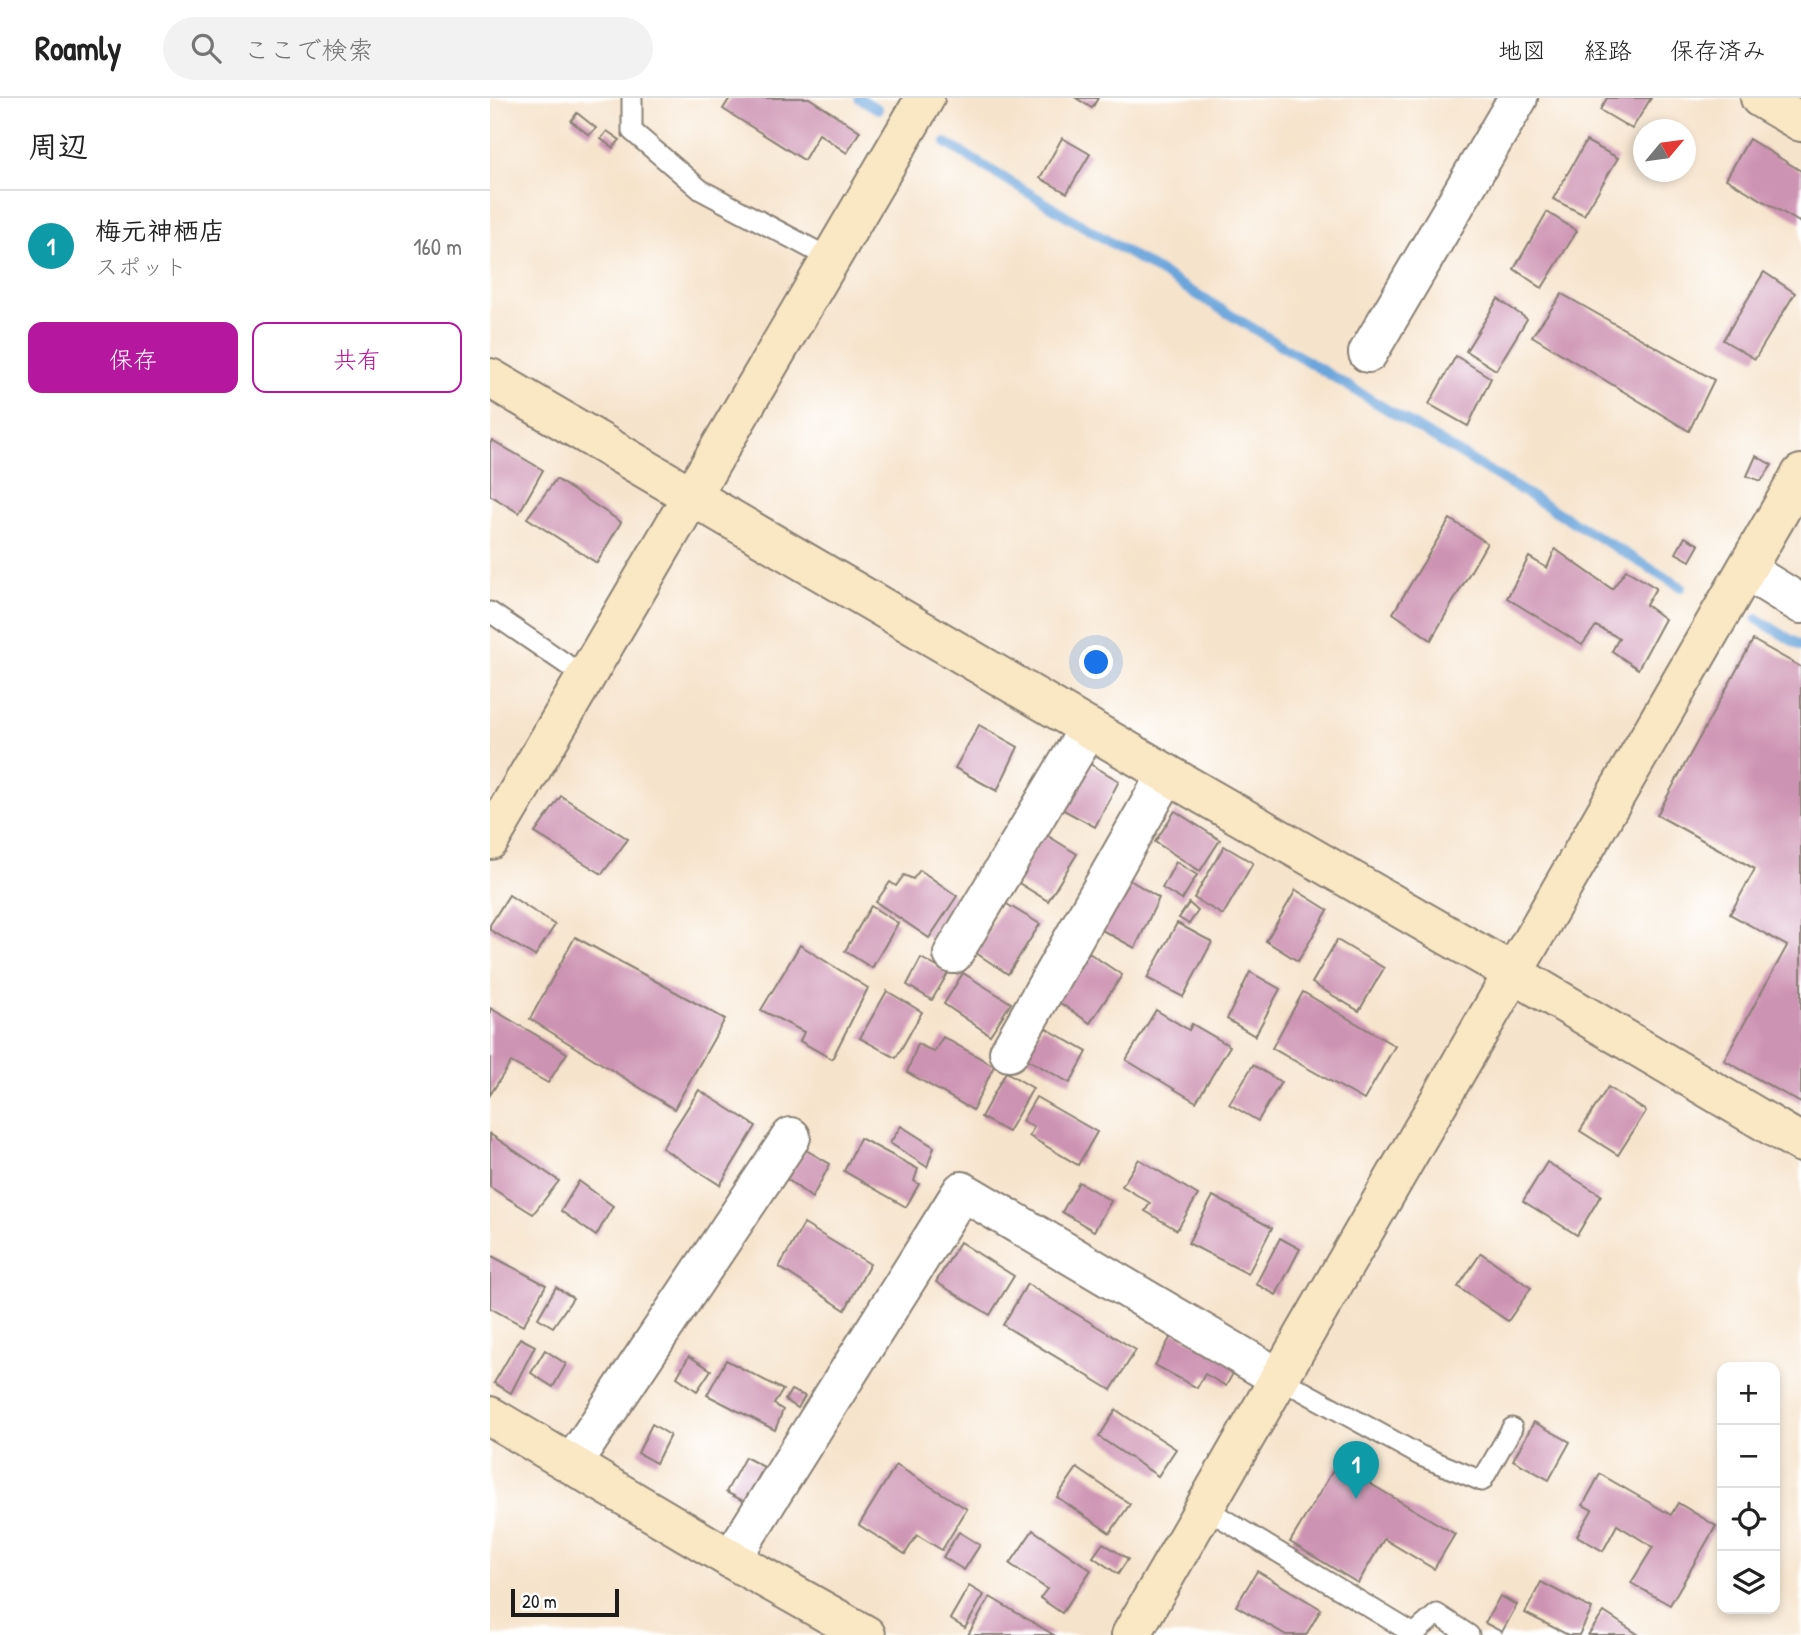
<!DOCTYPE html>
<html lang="ja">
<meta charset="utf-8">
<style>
body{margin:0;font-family:"Patrick Hand","Klee One",sans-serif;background:#f2f2f2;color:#222}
.controls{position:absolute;right:21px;bottom:21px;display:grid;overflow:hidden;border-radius:14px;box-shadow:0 4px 10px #0003}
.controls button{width:63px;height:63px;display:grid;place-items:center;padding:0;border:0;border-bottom:2px solid #e0e0e0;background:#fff;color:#222;font:35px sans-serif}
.compass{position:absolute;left:1143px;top:21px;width:63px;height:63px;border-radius:50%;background:#fff;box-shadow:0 4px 10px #0003;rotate:61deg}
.scale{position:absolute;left:21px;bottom:18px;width:108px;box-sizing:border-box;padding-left:7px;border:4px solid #1c1c1c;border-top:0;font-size:19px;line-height:24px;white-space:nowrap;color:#1c1c1c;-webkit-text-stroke:5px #fff;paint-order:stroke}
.you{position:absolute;left:607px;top:565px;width:24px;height:24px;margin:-18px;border:5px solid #fff;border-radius:50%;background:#1a73e8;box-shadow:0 0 0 10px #1a73e833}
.badge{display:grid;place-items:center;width:46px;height:46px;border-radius:50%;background:#b5179e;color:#fff;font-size:23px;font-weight:700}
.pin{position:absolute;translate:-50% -58px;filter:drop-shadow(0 2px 4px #0008)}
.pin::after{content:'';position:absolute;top:37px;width:24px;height:21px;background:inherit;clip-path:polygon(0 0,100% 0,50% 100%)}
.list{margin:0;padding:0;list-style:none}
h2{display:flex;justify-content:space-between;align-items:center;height:91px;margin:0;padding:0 28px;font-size:30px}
h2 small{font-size:23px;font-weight:400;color:#767676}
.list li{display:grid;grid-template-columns:46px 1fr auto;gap:21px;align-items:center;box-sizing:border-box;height:112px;padding:0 28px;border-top:2px solid #e0e0e0}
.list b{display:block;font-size:26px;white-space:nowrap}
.list p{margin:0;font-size:23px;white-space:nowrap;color:#767676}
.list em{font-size:23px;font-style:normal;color:#767676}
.actions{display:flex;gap:14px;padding:21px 28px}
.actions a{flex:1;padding:16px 0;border:2px solid #b5179e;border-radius:14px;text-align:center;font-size:24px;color:#b5179e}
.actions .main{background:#b5179e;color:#fff}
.icon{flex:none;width:38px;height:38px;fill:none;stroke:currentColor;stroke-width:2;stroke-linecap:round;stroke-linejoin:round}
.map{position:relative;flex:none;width:1311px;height:1537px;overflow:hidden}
header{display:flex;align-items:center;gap:42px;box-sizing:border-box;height:98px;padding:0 35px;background:#fff;border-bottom:2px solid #e0e0e0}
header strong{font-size:33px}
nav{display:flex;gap:38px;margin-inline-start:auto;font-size:24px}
.search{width:490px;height:63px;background:#f2f2f2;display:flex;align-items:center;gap:18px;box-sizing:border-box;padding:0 24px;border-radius:38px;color:#767676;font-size:26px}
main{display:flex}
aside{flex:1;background:#fff}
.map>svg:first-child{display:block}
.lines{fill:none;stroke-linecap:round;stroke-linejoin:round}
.stream{stroke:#6ba5db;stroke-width:10}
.building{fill:#cd93b2}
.lane-casing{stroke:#898074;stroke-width:23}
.street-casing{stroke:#898074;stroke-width:42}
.secondary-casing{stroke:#898074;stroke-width:42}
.lane{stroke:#fff;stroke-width:19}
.street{stroke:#fff;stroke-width:38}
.secondary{stroke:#fae7c3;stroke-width:38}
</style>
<header>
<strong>Roamly</strong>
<div class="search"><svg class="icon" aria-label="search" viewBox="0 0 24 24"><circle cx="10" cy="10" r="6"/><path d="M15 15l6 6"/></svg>ここで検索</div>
<nav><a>地図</a><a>経路</a><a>保存済み</a></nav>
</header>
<main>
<aside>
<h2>周辺<small></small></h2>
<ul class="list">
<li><span class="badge" style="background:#0f9aa8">1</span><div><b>梅元神栖店</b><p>スポット</p></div><em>160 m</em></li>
</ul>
<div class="actions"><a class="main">保存</a><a>共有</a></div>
</aside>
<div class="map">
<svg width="1311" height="1537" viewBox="0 0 1311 1537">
<rect width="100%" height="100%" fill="#fff"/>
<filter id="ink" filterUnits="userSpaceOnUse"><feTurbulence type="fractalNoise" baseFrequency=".0143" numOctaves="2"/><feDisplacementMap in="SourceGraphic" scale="14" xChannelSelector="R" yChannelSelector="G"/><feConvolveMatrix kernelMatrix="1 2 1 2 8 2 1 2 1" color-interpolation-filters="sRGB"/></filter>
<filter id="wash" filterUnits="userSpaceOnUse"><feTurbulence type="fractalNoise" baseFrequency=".00686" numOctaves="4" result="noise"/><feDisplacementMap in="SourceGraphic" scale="28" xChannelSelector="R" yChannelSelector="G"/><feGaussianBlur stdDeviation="1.57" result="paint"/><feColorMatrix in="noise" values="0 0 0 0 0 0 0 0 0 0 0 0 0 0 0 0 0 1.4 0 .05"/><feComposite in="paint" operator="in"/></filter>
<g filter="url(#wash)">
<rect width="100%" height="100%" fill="#f6e3cb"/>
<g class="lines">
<g class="stream">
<path d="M369 0 388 11"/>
<path d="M456 45 1191 489"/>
<path d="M1267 521 1311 548"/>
</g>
</g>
<g id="blocks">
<g class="building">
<path d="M240 0H319L370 33 357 55 329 36 314 62 233 11Z"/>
<path d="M586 0H608L602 10Z"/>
<path d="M1117 0H1161L1142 31 1110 12Z"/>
<path d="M87 15 106 30 99 37 81 23Z"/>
<path d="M117 33 130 42 123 50 111 41Z"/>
<path d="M572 40 600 56 577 95 550 80Z"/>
<path d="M1259 41 1311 73V125L1236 81Z"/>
<path d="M1096 43 1128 60 1094 117 1063 101Z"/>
<path d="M1057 114 1087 133 1052 190 1024 171Z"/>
<path d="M1274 174 1305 195 1265 261 1233 242Z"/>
<path d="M1072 196 1224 282 1199 333 1042 238Z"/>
<path d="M1008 201 1037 221 1006 272 976 253Z"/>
<path d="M966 258 1001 280 978 328 939 306Z"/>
<path d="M2 342 53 372 29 415 0 397V346Z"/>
<path d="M1266 358 1282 367 1271 383 1257 378Z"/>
<path d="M66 381 131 424 107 465 37 420Z"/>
<path d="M960 421 997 445 941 542 903 515Z"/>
<path d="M1195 439 1209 447 1200 463 1186 455Z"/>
<path d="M1065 451 1122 491 1136 472 1166 490 1156 507 1175 521 1148 571 1122 553 1129 540 1106 528 1092 547 1017 500 1039 459 1057 470Z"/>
<path d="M1263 542 1311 569V1005L1234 962 1297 848 1240 816 1265 771 1167 717Z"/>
<path d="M489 627 528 649 507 693 465 670Z"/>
<path d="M595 663 629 683 605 729 568 709Z"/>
<path d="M71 698 138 741 112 776 45 735Z"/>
<path d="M685 713 730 742 710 773 665 744Z"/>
<path d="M555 736 587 756 558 803 524 782Z"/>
<path d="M734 748 763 765 733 817 704 800Z"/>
<path d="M686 764 707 777 692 802 672 790Z"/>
<path d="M430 772 467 798 439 840 386 804 400 784 406 788 414 777 423 781Z"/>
<path d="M640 782 669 800 645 850 610 831Z"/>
<path d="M806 792 838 812 808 863 776 843Z"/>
<path d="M19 797 65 827 45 858 0 832V827Z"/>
<path d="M515 805 550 826 518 876 486 855Z"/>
<path d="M699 805 708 813 699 826 689 820Z"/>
<path d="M381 808 408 825 382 870 355 853Z"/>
<path d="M687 825 722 844 693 899 657 880Z"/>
<path d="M85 839 235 921 184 1011 40 921Z"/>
<path d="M847 842 894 870 869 913 822 885Z"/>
<path d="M310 847 378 890 342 961 310 943 314 934 271 912Z"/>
<path d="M599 855 632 877 600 925 567 903Z"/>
<path d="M431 860 458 875 442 902 417 887Z"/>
<path d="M760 874 790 891 765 938 737 921Z"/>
<path d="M473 875 521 905 500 937 454 906Z"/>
<path d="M397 893 432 914 406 960 370 940Z"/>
<path d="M813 894 905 948 874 1002 782 950Z"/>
<path d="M0 910 77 955 58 985 21 964 0 997Z"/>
<path d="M666 912 699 932 702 926 740 948 706 1004 636 962Z"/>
<path d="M552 928 597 954 580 985 535 960Z"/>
<path d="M453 939 504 968 483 1012 417 974 428 946 444 954Z"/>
<path d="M763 967 791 984 768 1023 739 1006Z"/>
<path d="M516 974 543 990 518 1034 491 1019Z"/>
<path d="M1118 989 1156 1013 1128 1057 1090 1033Z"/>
<path d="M209 992 266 1028 230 1087 172 1050Z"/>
<path d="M546 999 607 1034 588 1067 539 1038 544 1029 532 1023Z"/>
<path d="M411 1028 444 1049 437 1069 400 1045Z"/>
<path d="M0 1036 69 1083 43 1116 0 1089Z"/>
<path d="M370 1040 428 1071 424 1083 429 1086 416 1109 354 1073Z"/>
<path d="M316 1052 340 1066 322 1100 297 1081Z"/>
<path d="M649 1061 708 1097 687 1132 655 1113 660 1105 632 1088Z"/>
<path d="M1057 1064 1111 1097 1087 1137 1033 1103Z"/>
<path d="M89 1083 123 1108 106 1138 71 1113Z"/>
<path d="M589 1084 621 1103 604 1133 572 1114Z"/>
<path d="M723 1098 782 1130 758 1176 698 1145Z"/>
<path d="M314 1126 380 1166 355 1212 289 1169Z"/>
<path d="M790 1140 810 1151 786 1197 766 1186Z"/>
<path d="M470 1144 524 1178 500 1217 446 1184Z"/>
<path d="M991 1155 1041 1190 1018 1223 968 1189Z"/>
<path d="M0 1157 56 1187 33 1228 0 1210Z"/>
<path d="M537 1186 646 1252 621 1292 513 1227Z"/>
<path d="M66 1189 83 1200 63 1229 48 1220Z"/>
<path d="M684 1233 747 1268 736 1288 715 1276 707 1290 665 1267Z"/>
<path d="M30 1240 45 1248 21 1295 4 1285Z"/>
<path d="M55 1252 76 1266 63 1289 41 1275Z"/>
<path d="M199 1258 221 1272 207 1293 187 1279Z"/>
<path d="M236 1262 293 1292 284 1306 293 1312 285 1332 217 1297Z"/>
<path d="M301 1292 315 1298 308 1310 295 1302Z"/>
<path d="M626 1312 686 1351 668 1378 609 1339Z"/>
<path d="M1044 1324 1080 1344 1059 1382 1023 1362Z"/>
<path d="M162 1326 180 1337 166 1365 148 1355Z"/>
<path d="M255 1359 274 1369 255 1404 236 1394Z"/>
<path d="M847 1366 965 1436 944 1471 894 1441 868 1485 800 1444Z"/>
<path d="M406 1367 477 1411 452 1452 427 1437 415 1456 369 1427Z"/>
<path d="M587 1370 640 1406 620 1435 567 1399Z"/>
<path d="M1110 1376 1181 1417 1188 1405 1226 1428 1180 1507 1141 1485 1163 1449 1127 1427 1113 1453 1087 1438 1102 1412 1093 1407Z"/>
<path d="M543 1432 601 1472 572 1515 550 1500 557 1491 520 1466Z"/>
<path d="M469 1434 490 1447 474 1472 453 1459Z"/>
<path d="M613 1445 638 1461 628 1476 603 1459Z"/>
<path d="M767 1473 831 1511 816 1537H796L746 1508Z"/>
<path d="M1051 1484 1102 1511 1089 1537H1078L1035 1515Z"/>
<path d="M479 1488 494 1497 475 1530 460 1521Z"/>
<path d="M1010 1498 1027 1507 1012 1534 995 1525Z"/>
<path d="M500 1499 564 1537H478Z"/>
<path d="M1114 1514 1149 1537H1098Z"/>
</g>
</g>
</g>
<g filter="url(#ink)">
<use href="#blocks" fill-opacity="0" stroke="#898074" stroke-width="2"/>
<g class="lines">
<defs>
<g id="lane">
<path d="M142 0V33L211 92 341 161"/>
<path d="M0 514 95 579"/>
<path d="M789 1280 931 1358 992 1383 1022 1330"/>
<path d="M715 1410 924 1536 947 1516 979 1537"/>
</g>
<g id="street">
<path d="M878 255 1028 0"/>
<path d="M1256 472 1311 506"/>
<path d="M463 856 599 630"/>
<path d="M519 954 677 676"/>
<path d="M82 1366 301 1039"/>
<path d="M241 1461 472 1093 789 1280"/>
</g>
<g id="secondary">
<path d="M1270 0 1311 24"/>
<path d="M0 280 677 676 1023 875 1311 1045"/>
<path d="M0 742 435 0"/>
<path d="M0 1318 241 1461 376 1537"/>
<path d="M641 1537 1311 376"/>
</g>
</defs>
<use href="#lane" class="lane-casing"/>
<use href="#street" class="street-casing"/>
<use href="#secondary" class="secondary-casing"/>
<use href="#lane" class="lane"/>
<use href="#street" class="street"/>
<use href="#secondary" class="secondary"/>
</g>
</g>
</svg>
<div class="controls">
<button>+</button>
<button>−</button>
<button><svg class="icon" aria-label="locate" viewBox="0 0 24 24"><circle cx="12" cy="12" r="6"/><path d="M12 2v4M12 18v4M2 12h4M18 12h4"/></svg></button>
<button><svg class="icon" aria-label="layers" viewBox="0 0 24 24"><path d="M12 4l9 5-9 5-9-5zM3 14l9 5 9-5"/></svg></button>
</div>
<svg class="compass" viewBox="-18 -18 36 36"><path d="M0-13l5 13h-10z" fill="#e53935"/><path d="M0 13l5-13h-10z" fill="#767676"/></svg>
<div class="scale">20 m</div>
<div class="you"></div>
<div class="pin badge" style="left:866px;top:1401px;background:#0f9aa8">1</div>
</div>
</main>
